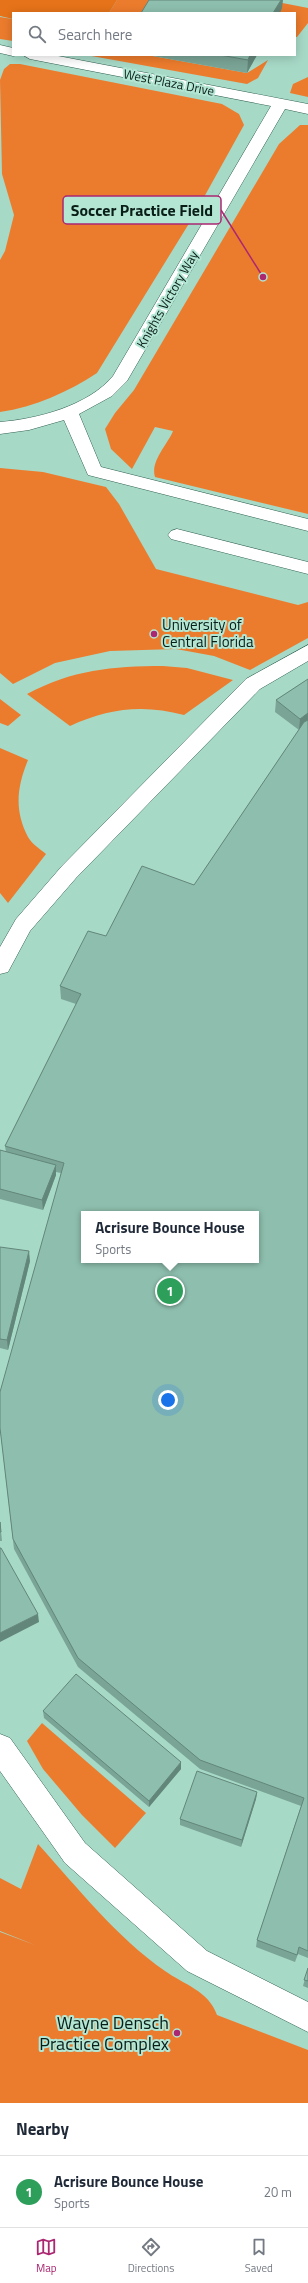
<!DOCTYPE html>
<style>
body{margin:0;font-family:"Titillium Web",sans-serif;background:#f6f6f7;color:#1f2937}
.you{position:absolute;left:168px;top:1400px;width:14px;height:14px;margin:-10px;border:3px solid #fff;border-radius:50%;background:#1a73e8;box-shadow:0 0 0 6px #1a73e833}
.badge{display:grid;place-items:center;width:26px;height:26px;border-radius:50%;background:#ab2771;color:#fff;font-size:13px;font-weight:700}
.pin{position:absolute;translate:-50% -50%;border:2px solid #fff;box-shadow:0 1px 4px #0006}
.popup{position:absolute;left:81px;top:1211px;width:178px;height:52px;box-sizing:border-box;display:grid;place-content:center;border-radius:0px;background:#fff;filter:drop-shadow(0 1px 3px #0005);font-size:13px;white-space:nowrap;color:#747a83}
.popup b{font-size:15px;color:#1f2937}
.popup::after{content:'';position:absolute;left:50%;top:100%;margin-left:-8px;border:8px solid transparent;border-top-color:#fff}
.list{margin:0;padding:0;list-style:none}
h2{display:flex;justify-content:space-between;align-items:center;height:52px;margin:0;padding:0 16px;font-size:17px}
h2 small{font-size:13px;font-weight:400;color:#747a83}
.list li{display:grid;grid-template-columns:26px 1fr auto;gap:12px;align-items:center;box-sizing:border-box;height:72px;padding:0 16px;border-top:1px solid #e0e1e3}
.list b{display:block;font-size:15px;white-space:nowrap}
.list p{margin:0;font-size:13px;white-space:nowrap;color:#747a83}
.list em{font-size:13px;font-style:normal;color:#747a83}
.icon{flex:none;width:22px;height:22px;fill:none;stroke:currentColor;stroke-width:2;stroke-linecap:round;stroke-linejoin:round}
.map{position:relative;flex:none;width:308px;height:2103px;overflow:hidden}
.search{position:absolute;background:#fff;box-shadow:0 2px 10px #0003;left:12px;right:12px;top:12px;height:44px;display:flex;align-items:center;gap:10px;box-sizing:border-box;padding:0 14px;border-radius:0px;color:#747a83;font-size:15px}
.sheet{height:124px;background:#fff}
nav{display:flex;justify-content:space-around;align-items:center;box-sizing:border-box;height:56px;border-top:1px solid #e0e1e3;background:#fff;font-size:11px;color:#747a83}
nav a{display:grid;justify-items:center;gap:2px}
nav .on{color:#ab2771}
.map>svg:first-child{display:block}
.green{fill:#ec7c2d}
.forest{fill:#e67319}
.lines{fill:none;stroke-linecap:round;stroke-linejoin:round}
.minor-casing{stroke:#326152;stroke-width:1}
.minor{fill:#fff;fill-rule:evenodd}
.wall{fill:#7aa496}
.shaded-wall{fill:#63867a}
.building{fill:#8ebfae;stroke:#63867a;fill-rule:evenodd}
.poi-dot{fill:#ab2771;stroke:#b4e6d4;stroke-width:1.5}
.labels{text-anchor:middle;stroke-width:4;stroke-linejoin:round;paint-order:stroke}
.far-street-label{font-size:13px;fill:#0a1e18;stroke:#b4e6d4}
.poi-label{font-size:15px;fill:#0a1e18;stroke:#b4e6d4;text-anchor:start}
.near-poi-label{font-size:18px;fill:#0a1e18;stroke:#b4e6d4;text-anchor:end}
.leader{fill:none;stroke:#ab2771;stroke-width:1.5}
.callout-dot{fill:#ab2771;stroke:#b4e6d4;stroke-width:1.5}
.callout{fill:#b4e6d4;stroke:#ab2771;stroke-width:1.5}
.callout-label{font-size:16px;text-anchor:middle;font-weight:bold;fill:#0a1e18}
</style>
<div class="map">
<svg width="308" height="2103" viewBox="0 0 308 2103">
<rect width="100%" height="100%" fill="#a7d9c7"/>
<g class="green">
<path d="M117 0H157L149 13H109Z"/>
<path d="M267 0 308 8V23L297 37H295V13H280Z"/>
<path d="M0 17 13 19V41L0 39Z"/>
<path d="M86 55H147L247 73 268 60 258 78 247 84Z"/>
<path d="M10 64H20L222 104 239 114 244 125 193 217 97 373C68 392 35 407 0 412V260L5 251 14 215 2 174 0 80 4 69Z"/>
<path d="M308 77V97L290 93 293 84Z"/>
<path d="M300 125H308V514L155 477C150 461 168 444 173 431L155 427 132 469 111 449 105 429 115 413 134 390 279 144Z"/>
<path d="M0 468 43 472 106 487 119 504 156 569 298 605 308 602V638L250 670 214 656 176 649 110 651 55 663 13 684 0 673Z"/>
<path d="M163 666 187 668 233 680 184 715C144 704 108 708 70 726L27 694C72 670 112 666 163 666Z"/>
<path d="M0 699 21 715 8 726 0 723Z"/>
<path d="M0 748 28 760C17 787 14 810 28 837 32 844 40 849 46 854L8 903 0 893Z"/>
<path d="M42 1723 146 1813 115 1848 82 1815 43 1769 27 1741Z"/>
<path d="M38 1844C78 1888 116 1937 165 1971 183 1984 209 1991 217 2015L308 2050V2103H0V1932L35 1945 0 1931V1878L21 1889Z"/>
</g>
<path class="forest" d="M0 0H117L109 13H13V19L0 16Z"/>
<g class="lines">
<defs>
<g id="minor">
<path d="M0 45 13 48V55H18L13 56 0 53Z"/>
<path d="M23 55H53L308 104V114L285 109 127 381 112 396 79 414 101 467 308 519V531L88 475 64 420 29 430 0 434V422C37 419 88 406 113 376L271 106 30 59Z"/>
<path d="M177 529 308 562V574L171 539 168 535 171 531Z"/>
<path d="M308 645V661L260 689 76 878 30 931 8 972 0 974V947L16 919 62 866 246 679Z"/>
<path d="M0 1734 10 1738 85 1843 207 1951 308 2002V2032L187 1971 65 1863 0 1771Z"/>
</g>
</defs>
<use href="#minor" class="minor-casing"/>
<use href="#minor" class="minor"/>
</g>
<g class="wall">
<path d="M147 55H257L247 73Z"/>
<path d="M308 679V1958L298 1954 295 1962 256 1947 257 1940 301 1806 200 1769 78 1667 14 1549 0 1428 61 1173 56 1172V1175L43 1210 0 1199V1150L6 1152 5 1146 76 1004 61 999 60 986 106 936 194 885 299 730 275 712 276 700Z"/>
<path d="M0 1247 30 1261 8 1350 0 1348Z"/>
<path d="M0 1521 2 1541H0Z"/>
<path d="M43 1711 181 1769 149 1807 44 1718Z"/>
<path d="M257 1792 256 1799 241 1847 180 1825V1819Z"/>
<path d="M308 1968V1988L303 1986Z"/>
</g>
<g class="shaded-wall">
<path d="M281 0H283L282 8 280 13H273Z"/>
<path d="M250 55H257L247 73 248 60Z"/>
<path d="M308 713V724L299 730 300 719Z"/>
<path d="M56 1165V1175L43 1210 42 1200Z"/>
<path d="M29 1251 30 1261 8 1350 7 1340Z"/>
<path d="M38 1614 39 1622 0 1642V1633Z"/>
<path d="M181 1762V1769L149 1807V1801Z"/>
<path d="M257 1792 256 1799 241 1847 242 1840Z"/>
</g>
<g class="building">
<path d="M149 0H281L273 13H141Z"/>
<path d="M220 55H250L248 60Z"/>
<path d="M308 679V713L300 719 276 700Z"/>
<path d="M308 720V1951L299 1947 297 1955 257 1940 304 1798 200 1760 78 1658 13 1539 0 1428V1392L64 1163 5 1146 81 994 60 986 88 931 106 936 142 866 194 885 304 722ZM84 1214H256V1260H84Z"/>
<path d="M0 1150 56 1165 42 1200 0 1189Z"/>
<path d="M0 1247 29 1251 7 1340 0 1339Z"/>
<path d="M0 1522 1 1532H0Z"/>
<path d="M0 1548H1L38 1614 0 1633Z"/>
<path d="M76 1674 181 1762 149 1801 43 1711Z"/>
<path d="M197 1771 257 1792 242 1840 180 1819Z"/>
<path d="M308 1968V1981L304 1980Z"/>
</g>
<g class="poi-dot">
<circle cx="154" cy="634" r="4"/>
<circle cx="177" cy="2033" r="4"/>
</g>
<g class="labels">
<g class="far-street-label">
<text transform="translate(169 82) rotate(11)" y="5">West Plaza Drive</text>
<text transform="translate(167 299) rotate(-60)" y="5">Knights Victory Way</text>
</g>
<g class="poi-label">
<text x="162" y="630">University of<tspan x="162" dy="17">Central Florida</tspan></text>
</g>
<g class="near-poi-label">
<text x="169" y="2029">Wayne Densch<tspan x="169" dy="21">Practice Complex</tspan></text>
</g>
</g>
<path class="leader" d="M263 277L221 210"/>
<circle class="callout-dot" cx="263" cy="277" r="4"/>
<rect class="callout" x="63" y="196" width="158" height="28" rx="4"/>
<g class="callout-label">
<text x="142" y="216">Soccer Practice Field</text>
</g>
</svg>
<div class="you"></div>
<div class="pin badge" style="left:170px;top:1291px;background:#2e9e5b">1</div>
<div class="popup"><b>Acrisure Bounce House</b>Sports</div>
<div class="search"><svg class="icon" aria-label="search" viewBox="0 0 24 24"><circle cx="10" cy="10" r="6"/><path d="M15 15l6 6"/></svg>Search here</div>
</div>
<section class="sheet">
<h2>Nearby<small></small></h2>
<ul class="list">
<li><span class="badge" style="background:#2e9e5b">1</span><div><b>Acrisure Bounce House</b><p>Sports</p></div><em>20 m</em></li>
</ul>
</section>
<nav>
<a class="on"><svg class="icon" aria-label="map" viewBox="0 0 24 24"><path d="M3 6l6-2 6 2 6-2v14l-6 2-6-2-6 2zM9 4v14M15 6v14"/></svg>Map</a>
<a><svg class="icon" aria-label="directions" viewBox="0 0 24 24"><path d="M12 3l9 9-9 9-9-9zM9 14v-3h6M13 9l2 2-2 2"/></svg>Directions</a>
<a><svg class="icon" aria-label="saved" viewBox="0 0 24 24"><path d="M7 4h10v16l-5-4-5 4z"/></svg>Saved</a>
</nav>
